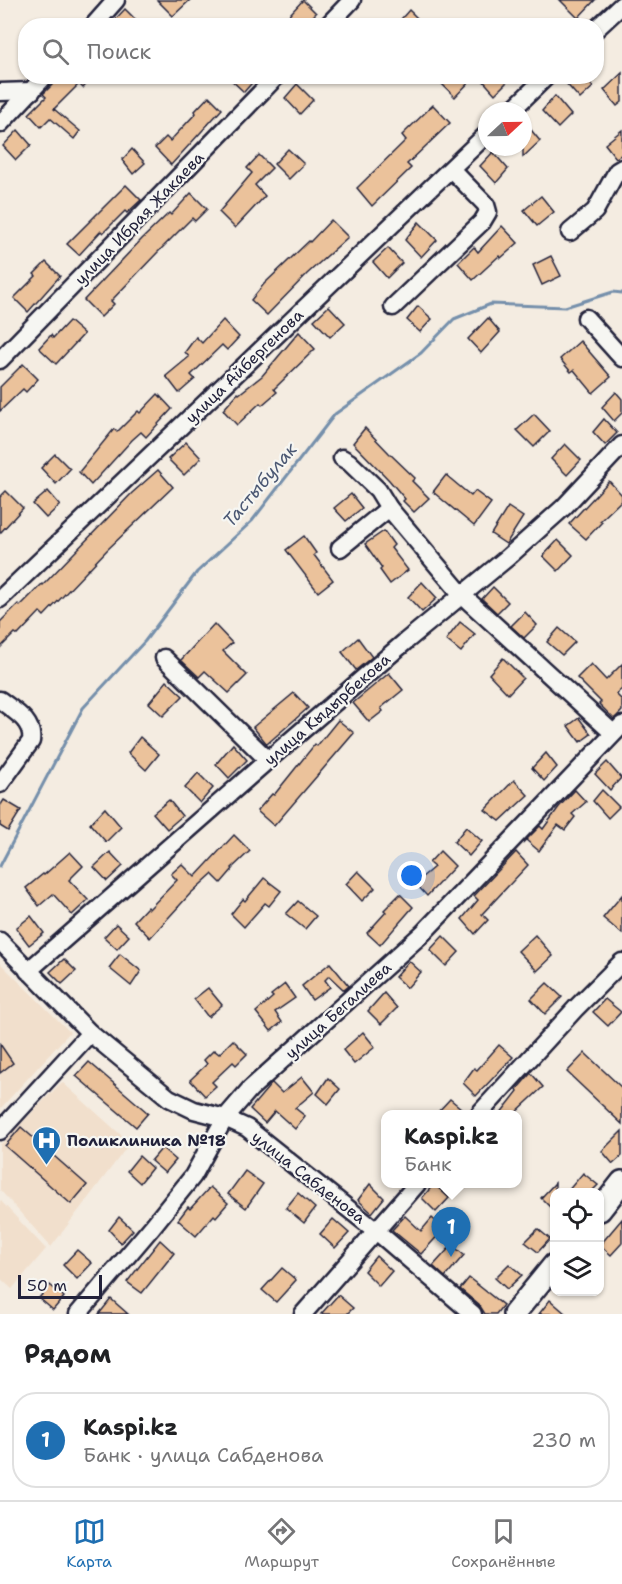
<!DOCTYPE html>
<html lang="ru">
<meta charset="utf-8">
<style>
body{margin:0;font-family:"Shantell Sans",sans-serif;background:#f6f6f6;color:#202124}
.controls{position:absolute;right:18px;bottom:18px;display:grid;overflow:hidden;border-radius:12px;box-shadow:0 2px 4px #0004}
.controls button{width:54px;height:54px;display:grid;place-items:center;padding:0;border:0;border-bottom:2px solid #e0e0e0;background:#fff;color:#202124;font:30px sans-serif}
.compass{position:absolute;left:478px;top:102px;width:54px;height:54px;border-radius:50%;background:#fff;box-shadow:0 2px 4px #0004;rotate:68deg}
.scale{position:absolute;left:18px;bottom:15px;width:84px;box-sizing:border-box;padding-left:6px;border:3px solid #22223b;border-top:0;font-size:16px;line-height:21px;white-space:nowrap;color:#22223b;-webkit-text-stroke:4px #f6f6f2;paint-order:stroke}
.you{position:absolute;left:412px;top:876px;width:21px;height:21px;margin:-15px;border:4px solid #fff;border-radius:50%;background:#1a73e8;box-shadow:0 0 0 9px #1a73e833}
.badge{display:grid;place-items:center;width:39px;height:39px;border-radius:50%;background:#1f6fb2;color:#fff;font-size:20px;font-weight:700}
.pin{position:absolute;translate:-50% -50px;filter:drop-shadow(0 2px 3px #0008)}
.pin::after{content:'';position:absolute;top:32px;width:21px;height:18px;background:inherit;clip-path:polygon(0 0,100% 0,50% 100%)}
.popup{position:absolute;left:381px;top:1110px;width:141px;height:78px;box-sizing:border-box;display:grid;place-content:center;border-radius:12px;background:#fff;filter:drop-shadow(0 2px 4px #0005);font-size:20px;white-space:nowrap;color:#757577}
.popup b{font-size:22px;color:#202124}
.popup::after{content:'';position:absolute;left:50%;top:100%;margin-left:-12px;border:12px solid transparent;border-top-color:#fff}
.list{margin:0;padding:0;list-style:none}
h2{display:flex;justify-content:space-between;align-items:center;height:78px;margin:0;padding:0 24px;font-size:26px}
h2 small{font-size:20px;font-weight:400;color:#757577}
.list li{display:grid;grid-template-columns:39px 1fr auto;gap:18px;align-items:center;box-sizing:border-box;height:96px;margin:0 12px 12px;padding:0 12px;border:2px solid #e0e0e0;border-radius:24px}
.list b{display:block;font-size:22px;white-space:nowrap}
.list p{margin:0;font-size:20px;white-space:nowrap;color:#757577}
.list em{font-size:20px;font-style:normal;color:#757577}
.icon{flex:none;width:33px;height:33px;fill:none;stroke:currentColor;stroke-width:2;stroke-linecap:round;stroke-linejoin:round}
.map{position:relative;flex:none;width:622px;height:1314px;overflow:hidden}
.search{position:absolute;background:#fff;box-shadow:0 2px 4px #0004;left:18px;right:18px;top:18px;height:66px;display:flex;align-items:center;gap:15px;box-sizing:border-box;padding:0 21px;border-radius:24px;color:#757577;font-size:22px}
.sheet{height:186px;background:#fff}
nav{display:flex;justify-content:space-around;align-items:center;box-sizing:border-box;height:84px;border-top:2px solid #e0e0e0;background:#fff;font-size:16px;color:#757577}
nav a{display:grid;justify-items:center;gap:3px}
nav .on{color:#1f6fb2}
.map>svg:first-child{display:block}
.built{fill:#f1dfcc}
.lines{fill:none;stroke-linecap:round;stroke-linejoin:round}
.stream{stroke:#748fab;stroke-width:3}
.building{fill:#ebc29b;stroke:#22223b;stroke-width:1.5}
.minor-casing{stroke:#22223b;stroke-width:21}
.major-casing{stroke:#22223b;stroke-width:26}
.minor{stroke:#f6f6f2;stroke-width:16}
.major{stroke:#f6f6f2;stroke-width:21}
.labels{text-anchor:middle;stroke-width:4.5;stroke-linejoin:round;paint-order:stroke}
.street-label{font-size:16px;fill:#22223b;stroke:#f6f6f2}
.poi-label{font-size:16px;font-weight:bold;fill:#22223b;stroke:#f6f6f2;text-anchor:start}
.water-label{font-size:18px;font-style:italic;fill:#4b5873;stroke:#f6f6f2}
</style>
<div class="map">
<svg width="622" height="1314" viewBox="0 0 622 1314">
<rect width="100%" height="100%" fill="#f4ece1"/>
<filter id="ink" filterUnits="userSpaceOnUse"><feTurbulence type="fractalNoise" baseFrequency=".0167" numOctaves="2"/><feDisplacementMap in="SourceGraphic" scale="12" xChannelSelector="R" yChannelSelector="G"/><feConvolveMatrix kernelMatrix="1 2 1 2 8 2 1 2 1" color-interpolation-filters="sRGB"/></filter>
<g filter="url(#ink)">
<g class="built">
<path d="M0 963 70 1032 0 1109Z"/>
<path d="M62 1082 130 1143 51 1247 0 1190V1145Z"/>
<path d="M0 1200 46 1249 12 1289 0 1278Z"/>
</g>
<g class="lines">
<path class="stream" d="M0 866 83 708 145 641 197 572 252 521 335 414 421 353 454 319 491 304 565 307 613 292 622 293"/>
</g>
<g class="building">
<path d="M157 0H190L173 16Z"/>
<path d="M303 0 316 13 304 26H279Z"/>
<path d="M560 0H595L578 18Z"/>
<path d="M125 9 142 26H109Z"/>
<path d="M409 10 425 26H395Z"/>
<path d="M622 73V102L617 106 604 90Z"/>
<path d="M61 76H94L83 88 79 84 54 109 80 131 74 139 50 118 41 127 29 114 46 97 43 94Z"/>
<path d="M227 76H258L244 92Z"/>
<path d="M444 76H475L455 97 439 81Z"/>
<path d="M479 76H503L508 81 495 94Z"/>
<path d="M568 76H584L593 87 580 99 564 81Z"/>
<path d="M297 84 313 100 300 114 285 98Z"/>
<path d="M209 96 222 109 171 165 155 148 166 137 170 141 196 113 195 111Z"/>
<path d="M555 96 571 115 558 128 542 111Z"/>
<path d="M433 105 450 123 407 164 411 168 372 206 357 188 406 140 402 135Z"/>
<path d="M523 120 540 141 523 157Z"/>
<path d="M18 130 31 145 16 160 3 146Z"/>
<path d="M622 130V154L616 158 605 144Z"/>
<path d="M132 149 145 163 133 174 122 160Z"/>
<path d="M288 149 304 164 289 179 274 164Z"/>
<path d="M493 152 508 169 496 183 480 166Z"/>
<path d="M259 155 272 168 255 185 265 196 235 228 219 212 252 173 247 168Z"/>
<path d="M126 185 141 200 127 213 125 211 103 233 101 231 79 255 67 244Z"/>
<path d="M191 193 207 209 195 221 192 218 157 253 111 301 114 304 101 317 84 300 142 239 169 213 171 215Z"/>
<path d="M541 196 554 212 537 226 524 210Z"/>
<path d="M331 220 348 237 307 274 267 315 251 300 264 284 309 241 310 242Z"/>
<path d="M419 222 437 240 421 257 405 240Z"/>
<path d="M502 226 518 243 501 258 499 256 473 280 458 263 474 247 478 252Z"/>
<path d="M388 248 402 263 387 278 373 262Z"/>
<path d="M551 256 561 276 542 285 533 265Z"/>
<path d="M46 262 60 276 28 312 14 298 36 276 34 274Z"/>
<path d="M329 306 345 323 330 337 314 320Z"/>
<path d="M418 306 432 319 420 332 407 320Z"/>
<path d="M488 318 500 332 481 353 468 339Z"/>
<path d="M223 320 239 337 227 350 222 345 191 375 195 379 179 393 166 376 189 357 185 352 196 337 202 343Z"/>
<path d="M69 321 84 334 56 364 39 348 51 335 53 338Z"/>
<path d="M299 332 315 349 274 389 277 392 262 405 260 403 237 425 223 410 238 393 239 394 262 376Z"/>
<path d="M580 341 611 377 593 393 574 370 571 372 560 359Z"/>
<path d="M23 364 38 379 26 392 23 389 0 411V387Z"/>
<path d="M616 392 622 399V413L614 421 602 407Z"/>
<path d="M158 394 172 409 146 437 141 432 132 440 91 485 79 472 114 429 117 432 138 411 140 413Z"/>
<path d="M534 414 550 431 534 447 517 430Z"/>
<path d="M604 419 617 433 605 445 593 432Z"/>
<path d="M365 428 389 453 415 478 412 481 429 498 414 512 403 501 405 499 389 480 353 443Z"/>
<path d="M186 442 201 458 184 475 168 459Z"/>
<path d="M565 444 581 460 567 475 551 459Z"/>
<path d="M55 454 70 469 56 484 41 468Z"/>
<path d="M158 470 173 487 107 550 44 616 40 612 18 635 15 633 0 648V622L18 604 20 606 42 584 43 585 132 493Z"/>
<path d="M446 475 471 496 475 491 491 503 474 526 433 492Z"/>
<path d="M609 481 622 495V500L600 521 602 522 586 539 569 524Z"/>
<path d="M6 491 23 508 0 533V497Z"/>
<path d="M48 491 60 505 46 518 33 504Z"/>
<path d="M351 494 362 508 346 521 334 508Z"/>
<path d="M508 507 523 517 506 544 491 534Z"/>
<path d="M384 531 394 545 391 548 408 570 390 584 380 570 382 568 365 544Z"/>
<path d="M304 536 316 553 314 555 333 580 318 592 286 550Z"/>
<path d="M558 540 573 555 558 571 543 556Z"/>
<path d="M422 582 437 598 422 612 408 597Z"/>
<path d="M493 587 508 602 497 613 482 599Z"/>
<path d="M525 612 537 625 524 638 511 626Z"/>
<path d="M460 622 475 634 461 652 446 640Z"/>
<path d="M214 624 232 643 223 651 247 675 229 693 205 671 199 677 181 660Z"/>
<path d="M559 628 575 642 562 655 547 642Z"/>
<path d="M358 638 372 657 356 670 342 652Z"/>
<path d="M503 658 523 678 508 694 489 674Z"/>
<path d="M591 664 606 680 622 664V689L616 694 622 700V711L614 719 599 704 601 702 577 678Z"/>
<path d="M389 673 403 690 381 708 383 711 369 722 353 703Z"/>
<path d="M167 681 183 696 163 716 149 703Z"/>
<path d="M294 693 308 708 267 744 253 727Z"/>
<path d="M579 718 591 734 580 742 568 726Z"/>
<path d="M338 720 354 733 274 826 257 811 272 794 274 795 315 744 317 746Z"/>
<path d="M140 737 159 754 146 770 128 753Z"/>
<path d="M233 744 247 760 229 778 216 764Z"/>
<path d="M546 753 557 767 544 781 532 768Z"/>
<path d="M607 762 621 778 610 790 595 774Z"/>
<path d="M198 773 213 788 200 803 185 788Z"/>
<path d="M514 780 528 795 500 821 485 810Z"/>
<path d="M575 790 586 802 572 814 575 817 565 830 558 825 539 851 526 840 540 826 543 829 559 807Z"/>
<path d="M602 790 619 807 608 818 593 801Z"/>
<path d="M4 800 21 810 8 831 0 826V806Z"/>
<path d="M169 800 182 816 167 829 153 813Z"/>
<path d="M105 808 121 827 106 842 90 824Z"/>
<path d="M466 827 482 841 469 856 454 842Z"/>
<path d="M234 835 250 851 232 868 233 869 221 883 212 874 190 894 150 938 134 921 147 907 149 909 177 880 171 874 182 864 195 877Z"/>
<path d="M440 851 455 866 427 896 415 883 434 867 429 863Z"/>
<path d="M70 852 83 866 69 880 88 900 72 915 53 894 39 906 26 888 43 874 44 875Z"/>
<path d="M110 852 123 866 107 881 94 867Z"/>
<path d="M516 852 528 865 482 914 488 920 475 934 462 919 478 900 474 896Z"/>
<path d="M358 871 375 888 362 901 346 884Z"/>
<path d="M264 878 281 891 269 906 265 903 244 927 231 914 243 899 245 901Z"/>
<path d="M400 894 413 907 380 945 367 933 386 912 384 910Z"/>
<path d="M622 895V934L603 918Z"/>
<path d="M298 901 316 916 305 929 286 914Z"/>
<path d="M31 916 44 933 29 945 16 928Z"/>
<path d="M116 924 129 936 117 949 104 937Z"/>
<path d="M535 935 553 956 537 971 518 951Z"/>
<path d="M443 936 459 952 446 966 430 950Z"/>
<path d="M120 954 141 971 131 986 109 968Z"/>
<path d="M64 959 76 971 62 984 50 972Z"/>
<path d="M409 961 421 972 407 988 395 977Z"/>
<path d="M330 963 349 986 344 990 329 976 325 980 330 987 312 1000 302 986Z"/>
<path d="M547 983 562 997 545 1014 531 999Z"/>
<path d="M285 984 295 998 275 1012 282 1022 271 1031 256 1012 273 997 271 995Z"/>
<path d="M208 988 222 1005 208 1017 194 999Z"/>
<path d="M384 993 397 1008 381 1024 368 1011Z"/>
<path d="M605 999 621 1012 608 1026 593 1012Z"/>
<path d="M363 1032 375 1047 354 1064 343 1050Z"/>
<path d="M233 1040 247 1054 236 1065 233 1062 212 1082 216 1086 205 1096 190 1080 207 1064 204 1060 214 1050 219 1054Z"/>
<path d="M0 1044 13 1063 0 1073Z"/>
<path d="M499 1045 513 1057 476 1096 463 1083 474 1068 477 1070Z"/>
<path d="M585 1053 622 1088V1124L567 1072Z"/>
<path d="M89 1062 148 1113 136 1127 76 1076Z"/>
<path d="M531 1073 543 1087 514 1114H500L518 1091 517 1089Z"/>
<path d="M302 1077 314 1092 295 1108 305 1116 295 1129 275 1111 265 1123 250 1109 272 1083 282 1093Z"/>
<path d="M328 1078 340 1089 328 1104 317 1094Z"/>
<path d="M450 1099 468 1114H436Z"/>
<path d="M21 1127 87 1185 71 1204 5 1146Z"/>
<path d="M622 1131V1156L613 1164 602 1151Z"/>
<path d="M162 1148 176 1160 165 1173 151 1161Z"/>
<path d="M139 1156 152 1168 140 1183 127 1171Z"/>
<path d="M245 1171 263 1184 246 1208 228 1194Z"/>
<path d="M583 1173 598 1185 591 1192H567Z"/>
<path d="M555 1183V1212L541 1198Z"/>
<path d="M370 1184 384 1198 372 1213 358 1200Z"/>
<path d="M434 1184 449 1198 436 1212 422 1198Z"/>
<path d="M210 1187 228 1203 216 1217 214 1215 196 1236 178 1220 188 1207 190 1209Z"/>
<path d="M298 1193 315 1208 304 1223 286 1208Z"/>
<path d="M405 1216 421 1231 432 1218 444 1229 421 1254 392 1230Z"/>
<path d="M119 1217 133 1230 121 1243 109 1230Z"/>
<path d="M333 1219 349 1233 335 1248 320 1234Z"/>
<path d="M622 1219V1243L611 1255 600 1245Z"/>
<path d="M538 1229 550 1239 538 1252 525 1242Z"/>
<path d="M160 1240 174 1253 142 1293 127 1282Z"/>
<path d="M452 1245 464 1255 445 1277 433 1266Z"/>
<path d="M77 1250 92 1263 77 1279 63 1265Z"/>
<path d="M376 1256 392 1271 379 1286 364 1271Z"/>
<path d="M509 1264 522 1275 507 1289 495 1278Z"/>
<path d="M282 1268 296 1280 276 1302 262 1290Z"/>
<path d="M469 1278 503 1305 496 1314H485L480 1306 460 1289Z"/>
<path d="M50 1285 64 1297 53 1310 39 1298Z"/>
<path d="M338 1295 353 1308 347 1314H321Z"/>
<path d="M111 1299 128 1314H99Z"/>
<path d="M550 1300 566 1314H539Z"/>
</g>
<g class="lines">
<defs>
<g id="minor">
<path d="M93 26 116 0"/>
<path d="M327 26 352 0"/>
<path d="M596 29 622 5"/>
<path d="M0 92 32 91"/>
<path d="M511 111 547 76"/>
<path d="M0 124 45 76"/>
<path d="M570 232 595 211 617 171 622 168"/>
<path d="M393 307 482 222 488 212 486 205 451 169"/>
<path d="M586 318 622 358"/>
<path d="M0 360 277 76"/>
<path d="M342 458 349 462 378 490 389 508 463 596 613 733"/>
<path d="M340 548 389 508"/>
<path d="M0 599 487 134"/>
<path d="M164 658 268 760"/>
<path d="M0 700C14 711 34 721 31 741L0 784"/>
<path d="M0 941 90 1033 169 1098 194 1110 225 1118 247 1128 375 1230 473 1314"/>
<path d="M28 971 268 760 406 641 507 558 564 507 622 445"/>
<path d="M479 1114 576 1008 622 962"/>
<path d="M0 1131 90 1033"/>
<path d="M78 1314 152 1227 193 1176 225 1118 250 1089 423 933 622 725"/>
<path d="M303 1314 417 1184"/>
</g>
<g id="major">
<path d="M600 1210 622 1182"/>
<path d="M514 1314 554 1265"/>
</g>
</defs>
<use href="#minor" class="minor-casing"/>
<use href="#major" class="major-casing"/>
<use href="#minor" class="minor"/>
<use href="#major" class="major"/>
</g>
</g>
<defs>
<symbol id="hospital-pin" viewBox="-11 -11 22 30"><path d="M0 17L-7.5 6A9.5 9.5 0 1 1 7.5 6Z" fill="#1f6fb2" stroke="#f6f6f2"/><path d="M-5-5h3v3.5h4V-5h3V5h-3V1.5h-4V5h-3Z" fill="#fff"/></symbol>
</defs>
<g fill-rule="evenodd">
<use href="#hospital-pin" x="30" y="1124" width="33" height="45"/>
</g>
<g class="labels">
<g class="street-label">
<text transform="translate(139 218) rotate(-46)" y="6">улица Ибрая Жакаева</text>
<text transform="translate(244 366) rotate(-44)" y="6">улица Айбергенова</text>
<text transform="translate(327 709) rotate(-41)" y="6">улица Кыдырбекова</text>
<text transform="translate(338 1010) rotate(-42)" y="6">улица Бегалиева</text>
<text transform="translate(309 1177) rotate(38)" y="6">улица Сабденова</text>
</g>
<g class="poi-label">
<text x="67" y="1146">Поликлиника №18</text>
</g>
<g class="water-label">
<text transform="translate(260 485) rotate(-50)" y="6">Тастыбулак</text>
</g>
</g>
</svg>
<div class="controls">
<button><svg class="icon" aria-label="locate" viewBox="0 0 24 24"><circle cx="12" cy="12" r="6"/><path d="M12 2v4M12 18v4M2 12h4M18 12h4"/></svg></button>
<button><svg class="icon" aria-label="layers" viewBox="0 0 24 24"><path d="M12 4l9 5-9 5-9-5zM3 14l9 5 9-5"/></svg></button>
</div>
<svg class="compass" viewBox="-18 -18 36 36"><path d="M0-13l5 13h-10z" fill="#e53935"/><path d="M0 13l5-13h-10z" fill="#757577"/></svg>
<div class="scale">50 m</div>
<div class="you"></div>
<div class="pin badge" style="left:451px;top:1257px">1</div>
<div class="popup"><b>Kaspi.kz</b>Банк</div>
<div class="search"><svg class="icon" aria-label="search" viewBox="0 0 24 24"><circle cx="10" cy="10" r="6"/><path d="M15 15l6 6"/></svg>Поиск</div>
</div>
<section class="sheet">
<h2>Рядом<small></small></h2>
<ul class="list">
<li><span class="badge">1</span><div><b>Kaspi.kz</b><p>Банк · улица Сабденова</p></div><em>230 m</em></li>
</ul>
</section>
<nav>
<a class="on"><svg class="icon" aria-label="map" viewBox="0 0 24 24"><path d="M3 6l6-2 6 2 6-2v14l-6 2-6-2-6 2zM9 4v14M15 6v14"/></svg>Карта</a>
<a><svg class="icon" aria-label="directions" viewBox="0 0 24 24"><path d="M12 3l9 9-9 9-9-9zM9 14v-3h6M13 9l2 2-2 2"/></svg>Маршрут</a>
<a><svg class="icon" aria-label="saved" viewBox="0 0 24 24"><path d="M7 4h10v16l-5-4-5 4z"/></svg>Сохранённые</a>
</nav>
